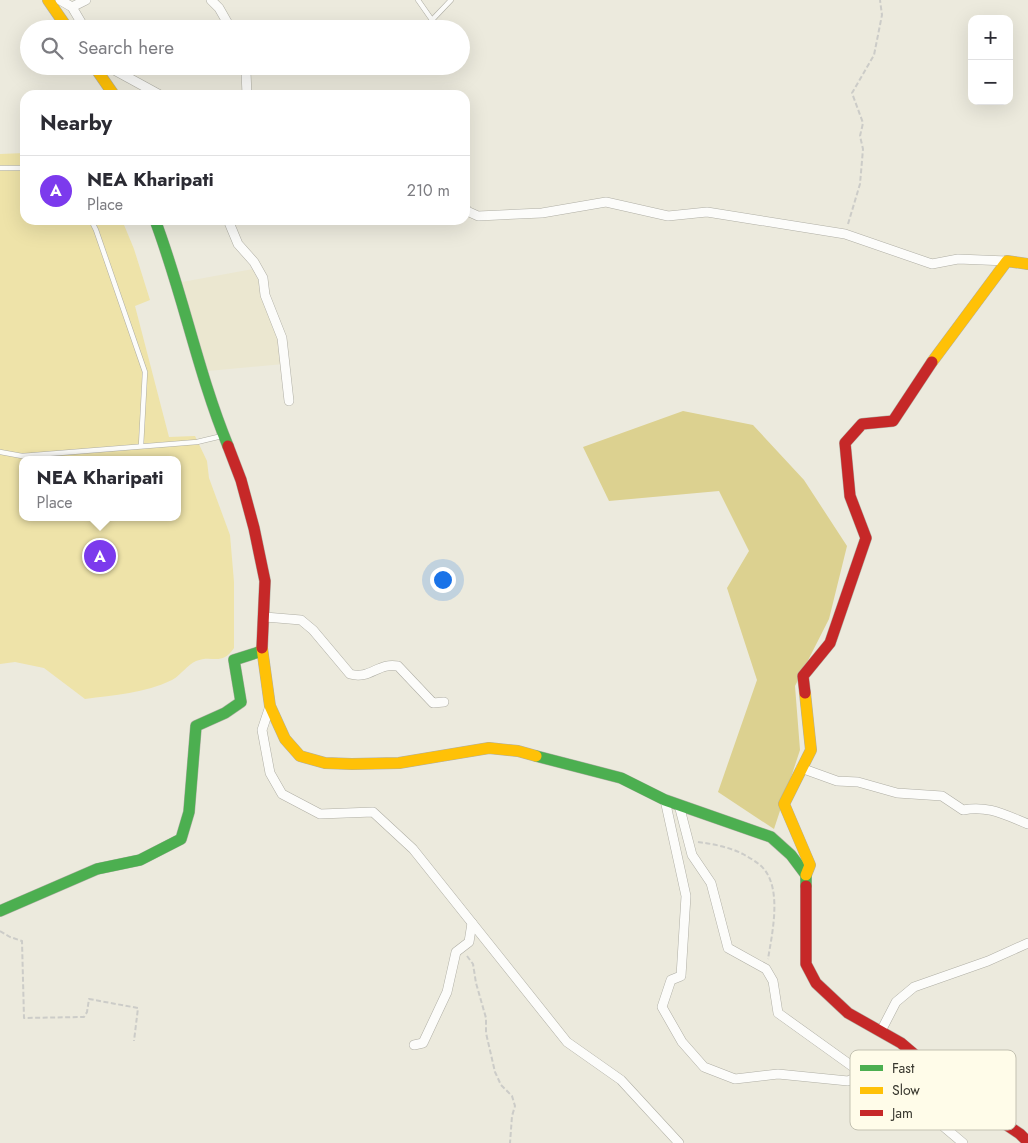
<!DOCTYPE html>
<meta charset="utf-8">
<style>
body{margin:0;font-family:Jost,sans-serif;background:#f7f7f7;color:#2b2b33}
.controls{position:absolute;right:15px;top:15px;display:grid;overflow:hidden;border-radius:10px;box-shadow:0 5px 20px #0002}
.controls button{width:45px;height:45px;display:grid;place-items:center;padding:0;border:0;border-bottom:1px solid #e1e1e2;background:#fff;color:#2b2b33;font:25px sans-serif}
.you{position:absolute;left:442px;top:579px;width:18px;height:18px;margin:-12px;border:4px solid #fff;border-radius:50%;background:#1a73e8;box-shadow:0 0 0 8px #1a73e833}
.badge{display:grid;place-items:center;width:32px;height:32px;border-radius:50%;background:#7c3aed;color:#fff;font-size:16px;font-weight:700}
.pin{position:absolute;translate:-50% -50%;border:2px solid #fff;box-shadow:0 1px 5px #0006}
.popup{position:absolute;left:19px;top:456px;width:162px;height:65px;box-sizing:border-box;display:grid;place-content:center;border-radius:10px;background:#fff;filter:drop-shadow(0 1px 4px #0005);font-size:16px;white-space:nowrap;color:#7c7c81}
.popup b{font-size:19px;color:#2b2b33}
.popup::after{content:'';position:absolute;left:50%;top:100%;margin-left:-10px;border:10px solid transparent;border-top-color:#fff}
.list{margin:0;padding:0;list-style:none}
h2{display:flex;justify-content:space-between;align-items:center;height:65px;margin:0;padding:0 20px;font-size:21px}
h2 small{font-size:16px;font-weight:400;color:#7c7c81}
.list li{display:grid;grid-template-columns:32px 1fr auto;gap:15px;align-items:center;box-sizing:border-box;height:70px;padding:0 20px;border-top:1px solid #e1e1e2}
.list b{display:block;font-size:19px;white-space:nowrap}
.list p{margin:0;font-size:16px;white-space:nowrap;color:#7c7c81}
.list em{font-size:16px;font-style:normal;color:#7c7c81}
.icon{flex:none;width:28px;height:28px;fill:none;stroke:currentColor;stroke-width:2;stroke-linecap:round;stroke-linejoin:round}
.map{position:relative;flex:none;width:1028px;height:1143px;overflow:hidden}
.search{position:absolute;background:#fff;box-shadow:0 5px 20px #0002;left:20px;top:20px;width:450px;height:55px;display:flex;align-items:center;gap:12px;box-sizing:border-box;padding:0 18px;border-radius:28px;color:#7c7c81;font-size:19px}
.panel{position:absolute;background:#fff;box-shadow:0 5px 20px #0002;left:20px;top:90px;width:450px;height:135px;border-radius:15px}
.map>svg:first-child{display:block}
.built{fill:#ebe7d0}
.green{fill:#eee3a9;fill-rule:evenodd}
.forest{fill:#dcd190}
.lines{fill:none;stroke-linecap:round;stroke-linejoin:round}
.lane-casing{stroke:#afaea4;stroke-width:5.5}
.street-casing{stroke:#afaea4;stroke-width:10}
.fast-casing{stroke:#afaea4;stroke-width:12}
.slow-casing{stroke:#afaea4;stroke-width:12}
.jam-casing{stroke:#afaea4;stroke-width:12}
.path{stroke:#ccccc8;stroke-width:2;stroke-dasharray:5 2.5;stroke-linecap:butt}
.lane{stroke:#fcfcfa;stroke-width:4.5}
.street{stroke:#fcfcfa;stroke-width:9}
.fast{stroke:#4caf50;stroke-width:11}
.slow{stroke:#ffc107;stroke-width:11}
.jam{stroke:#c62828;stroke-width:11}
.key{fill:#fffce9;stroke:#c3c1b1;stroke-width:1}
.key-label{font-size:14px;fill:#38372e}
</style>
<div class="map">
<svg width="1028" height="1143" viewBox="0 0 1028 1143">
<rect width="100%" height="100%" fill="#eceadd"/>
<path class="built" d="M253 269 275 317 284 364 208 371 182 282Z"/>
<path class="green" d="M25 153V220H122L134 249 150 300 135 306 169 437 195 436 207 461 209 478 230 535 234 582V648C221 667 213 654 196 661 187 665 181 675 172 680 145 693 114 695 85 699L44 668 15 662 0 664V154ZM22 460H178V517H22Z"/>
<path class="forest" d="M683 411 753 425 804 480 847 546 829 619 795 686 800 750 774 829 718 792 757 680 727 588 749 551 719 491 609 501 583 447Z"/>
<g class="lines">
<defs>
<g id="lane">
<path d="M418 0 432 20 451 0"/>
<path d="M0 168H25"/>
<path d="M91 220 96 230 145 372 141 446"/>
<path d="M0 452 22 456 197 442 222 436"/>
</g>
<g id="street">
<path d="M60 0 72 7 86 0"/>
<path d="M211 0 219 8 231 29"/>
<path d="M72 7 85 29"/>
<path d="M107 66 160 95"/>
<path d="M244 66 246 72 247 95"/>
<path d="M465 207 467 211 478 216 542 213 606 202 668 216 707 212 845 234 932 264 958 259 1007 261"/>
<path d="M228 220 238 244 254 262 263 278 265 295 282 338 289 401"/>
<path d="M265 617 301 620 313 630 350 674C370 680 378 662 398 666L433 703 444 702"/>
<path d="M270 706 262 730 270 773 282 794 320 814 373 812 413 849 567 1042 621 1080 679 1143"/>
<path d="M801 768 837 781 858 782 897 793 942 796 963 810C988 805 1005 815 1028 824"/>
<path d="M665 800 686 896 681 976 671 980 662 1007 682 1042 704 1067 735 1079 778 1074 848 1081 863 1074"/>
<path d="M679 805 692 855 711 883 728 948 766 969 773 981 778 1013 863 1074 886 1078 963 1143"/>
<path d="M881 1031 896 1002 914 987 988 961 1028 943"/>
<path d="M414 1045 423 1043 447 992 456 952 469 942 472 923"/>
</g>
<g id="fast">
<path d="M155 220C183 294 198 373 228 446"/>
<path d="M536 756 621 778 665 800 771 837 791 855 806 875V886"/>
<path d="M0 911 97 869 140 860 181 839 189 812 196 726 225 713 241 702 234 660 262 651"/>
</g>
<g id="slow">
<path d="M48 0 68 29"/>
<path d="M94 66 114 95"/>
<path d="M932 362 1007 261 1028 264"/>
<path d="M262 648 270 706 285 739 300 756 325 763 352 764 399 763 489 748 518 751 536 756"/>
<path d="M805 693 811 750 784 804 810 865 806 875"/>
</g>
<g id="jam">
<path d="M228 446 241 480 254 528 265 581 262 648"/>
<path d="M805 693 803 676 830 643 866 538 850 496 845 443 862 424 893 421 932 362"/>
<path d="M806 886V964L816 983 848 1013 901 1043 962 1095 1020 1134 1028 1142"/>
</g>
</defs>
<use href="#lane" class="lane-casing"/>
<use href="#street" class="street-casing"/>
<use href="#fast" class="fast-casing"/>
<use href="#slow" class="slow-casing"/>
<use href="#jam" class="jam-casing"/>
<g class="path">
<path d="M848 224 860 184 863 149 860 136 863 123 852 93 874 55 882 15 880 0"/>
<path d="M698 842C713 844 729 847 743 854 750 858 759 863 764 869 782 891 772 934 768 959"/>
<path d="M0 931 10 937 22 941 24 1018 84 1017 87 1012 89 999 138 1008 134 1041"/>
<path d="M467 956 473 964 476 983 486 1018V1033L495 1072 501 1085 512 1096 515 1106 512 1116 510 1143"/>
</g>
<use href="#lane" class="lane"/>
<use href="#street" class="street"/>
<use href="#fast" class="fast"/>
<use href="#slow" class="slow"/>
<use href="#jam" class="jam"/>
</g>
<rect x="850" y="1050" width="166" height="80" rx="8" class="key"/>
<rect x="860" y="1065" width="23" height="6" fill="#4caf50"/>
<rect x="860" y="1087" width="23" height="7" fill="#ffc107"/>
<rect x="860" y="1110" width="23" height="6" fill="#c62828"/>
<g class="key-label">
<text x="892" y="1073">Fast</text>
<text x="892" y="1095">Slow</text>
<text x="892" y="1118">Jam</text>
</g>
</svg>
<div class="controls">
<button>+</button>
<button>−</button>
</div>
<div class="you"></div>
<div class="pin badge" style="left:100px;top:556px">A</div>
<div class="popup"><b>NEA Kharipati</b>Place</div>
<div class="search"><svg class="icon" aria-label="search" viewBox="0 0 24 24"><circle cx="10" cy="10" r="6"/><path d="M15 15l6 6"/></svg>Search here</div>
<section class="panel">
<h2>Nearby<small></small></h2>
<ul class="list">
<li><span class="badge">A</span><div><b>NEA Kharipati</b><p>Place</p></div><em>210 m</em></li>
</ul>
</section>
</div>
